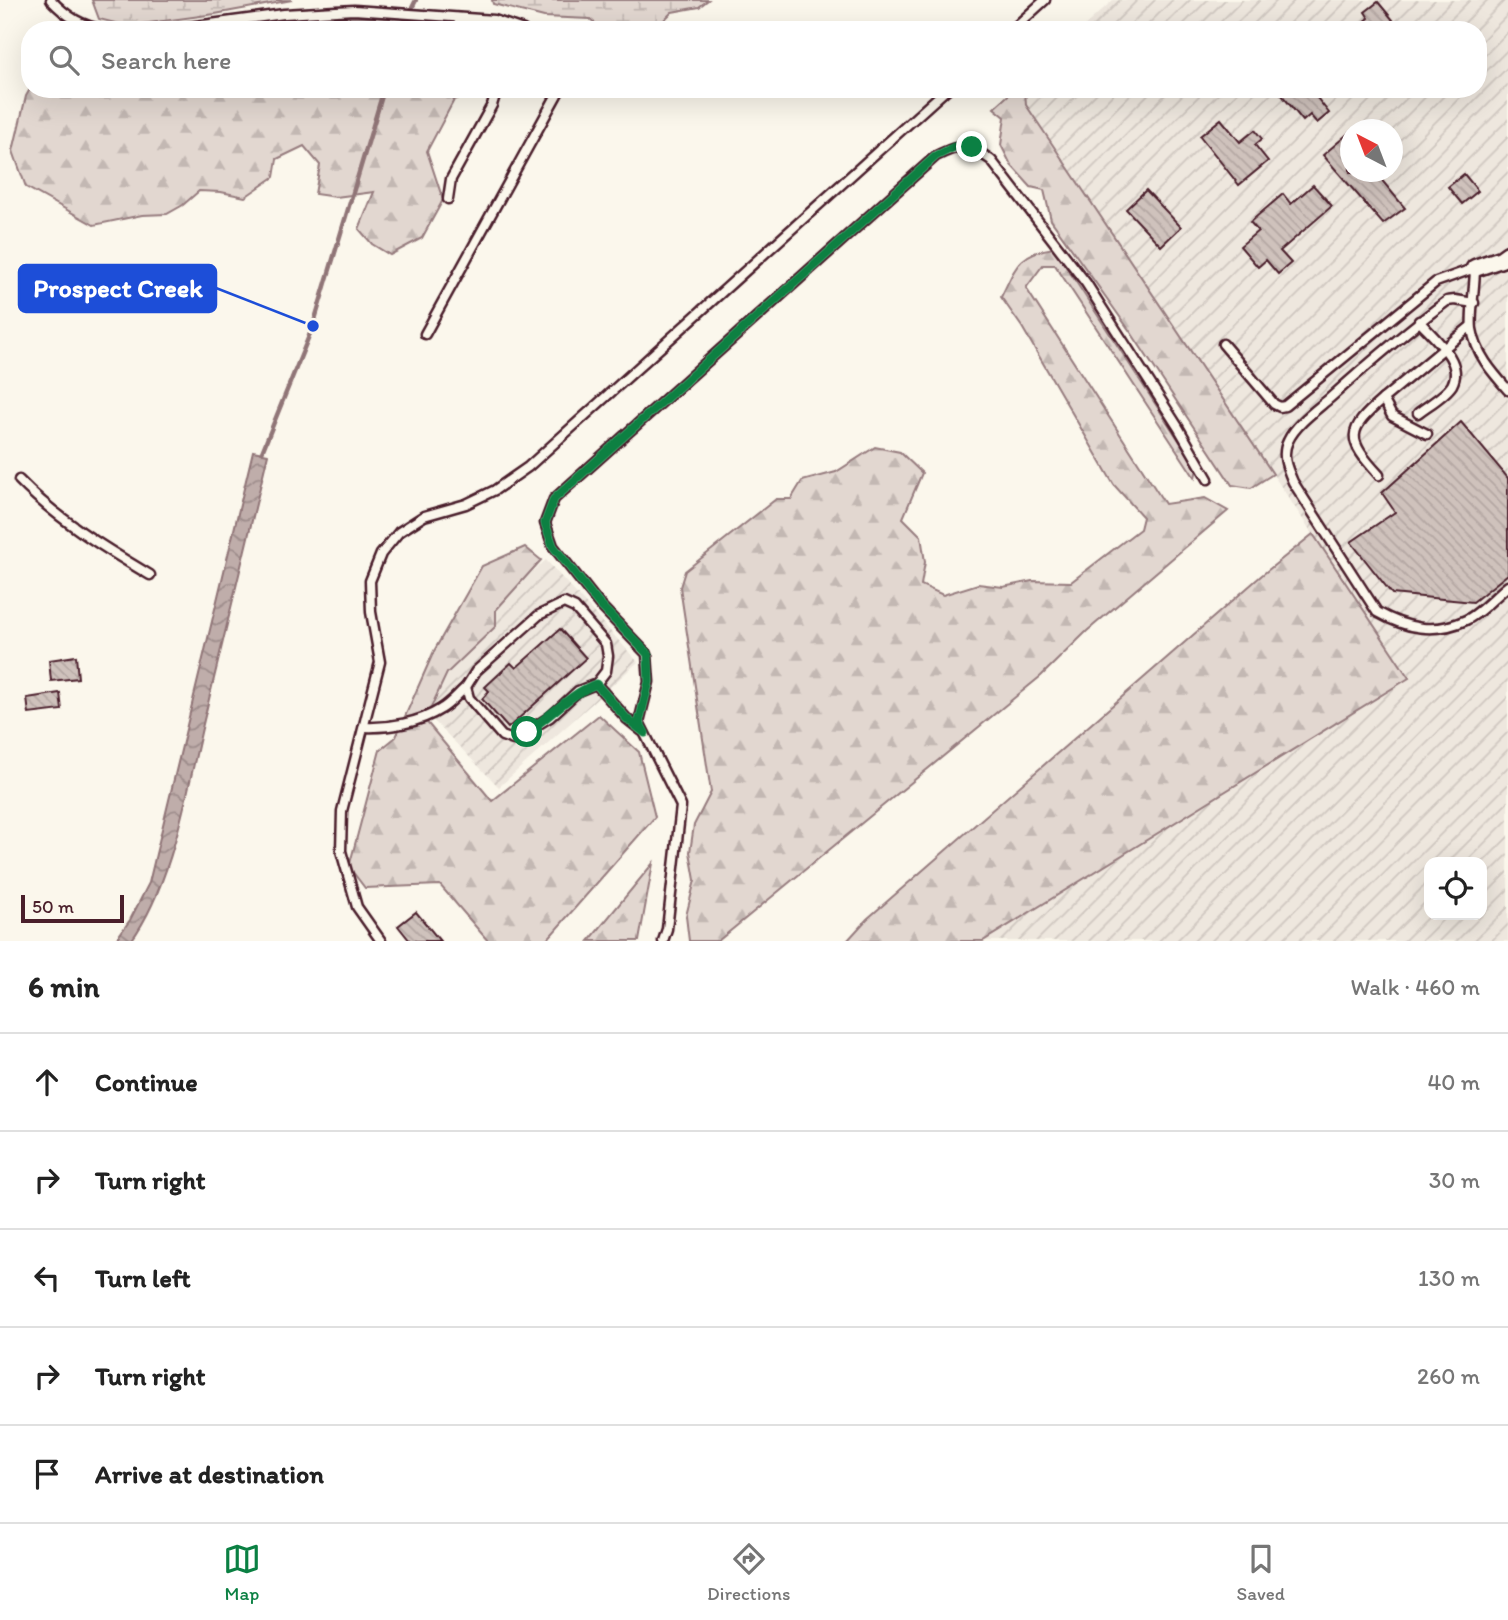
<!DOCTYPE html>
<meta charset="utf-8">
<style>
body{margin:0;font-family:Itim,sans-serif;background:#f2f2f2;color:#222}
.controls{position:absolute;right:21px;bottom:21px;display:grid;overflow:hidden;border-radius:14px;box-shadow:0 7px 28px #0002}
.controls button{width:63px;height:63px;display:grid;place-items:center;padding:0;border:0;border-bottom:2px solid #e0e0e0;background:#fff;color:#222;font:35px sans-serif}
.compass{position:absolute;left:1340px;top:119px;width:63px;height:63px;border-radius:50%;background:#fff;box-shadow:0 7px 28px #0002;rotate:318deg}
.scale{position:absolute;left:21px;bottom:18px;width:103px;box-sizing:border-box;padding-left:7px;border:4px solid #4a1f2b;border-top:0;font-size:19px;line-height:24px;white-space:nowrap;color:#4a1f2b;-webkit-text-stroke:5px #fbf7ec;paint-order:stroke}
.stop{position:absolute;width:21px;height:21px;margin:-16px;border:5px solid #0b8043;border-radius:50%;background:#fff}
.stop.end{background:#0b8043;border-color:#fff;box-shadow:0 2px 7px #0008}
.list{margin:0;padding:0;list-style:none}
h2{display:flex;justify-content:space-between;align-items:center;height:91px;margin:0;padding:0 28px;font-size:30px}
h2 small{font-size:23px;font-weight:400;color:#767676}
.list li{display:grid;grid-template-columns:46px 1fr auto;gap:21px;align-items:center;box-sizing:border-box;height:98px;padding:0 28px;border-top:2px solid #e0e0e0}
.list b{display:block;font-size:26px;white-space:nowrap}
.list em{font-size:23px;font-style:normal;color:#767676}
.icon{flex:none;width:38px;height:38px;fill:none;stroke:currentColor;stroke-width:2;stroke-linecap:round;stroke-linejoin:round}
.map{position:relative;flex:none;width:1508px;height:941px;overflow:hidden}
.search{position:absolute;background:#fff;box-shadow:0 7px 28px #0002;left:21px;right:21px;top:21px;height:77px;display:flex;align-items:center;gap:18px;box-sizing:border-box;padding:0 24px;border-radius:28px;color:#767676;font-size:26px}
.sheet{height:581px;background:#fff}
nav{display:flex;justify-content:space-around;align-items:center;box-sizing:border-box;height:98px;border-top:2px solid #e0e0e0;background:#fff;font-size:19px;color:#767676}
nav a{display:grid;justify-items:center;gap:4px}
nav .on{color:#0b8043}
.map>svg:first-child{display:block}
.industrial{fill:url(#industrial-furrows);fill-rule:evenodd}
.forest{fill:url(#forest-firs);stroke:#967b7e;stroke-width:2}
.wetland{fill:url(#wetland-marsh);stroke:#967b7e;stroke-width:2}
.water{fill:url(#water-waves);stroke:#907477;stroke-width:2}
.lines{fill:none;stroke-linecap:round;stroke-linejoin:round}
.stream{stroke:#907477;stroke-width:4.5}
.building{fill:url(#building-back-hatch);stroke:#4a1f2b;stroke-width:2}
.service-casing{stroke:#4a1f2b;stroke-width:13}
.minor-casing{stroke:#4a1f2b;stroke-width:21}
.service{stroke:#fbf7ec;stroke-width:8}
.minor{stroke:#fbf7ec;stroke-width:16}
.route{stroke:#0b8043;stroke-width:9}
.leader{fill:none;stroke:#1d4ed8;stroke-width:2.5}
.callout-dot{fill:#1d4ed8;stroke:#fbf7ec;stroke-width:2.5}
.callout{fill:#1d4ed8;stroke:#1d4ed8;stroke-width:2.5}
.callout-label{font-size:26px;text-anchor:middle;font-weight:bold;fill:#fff}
</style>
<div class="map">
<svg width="1508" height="941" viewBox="0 0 1508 941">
<defs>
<pattern id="industrial-furrows" width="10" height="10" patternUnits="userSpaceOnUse" patternTransform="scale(1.75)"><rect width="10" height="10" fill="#eee7de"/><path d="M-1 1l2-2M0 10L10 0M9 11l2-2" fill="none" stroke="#cec6bf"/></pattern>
<pattern id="forest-firs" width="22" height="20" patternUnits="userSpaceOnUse" patternTransform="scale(1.75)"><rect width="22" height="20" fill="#e2d7d0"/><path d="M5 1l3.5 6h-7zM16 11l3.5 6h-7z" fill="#c3b8b3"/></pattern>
<pattern id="wetland-marsh" width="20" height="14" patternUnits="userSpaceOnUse" patternTransform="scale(1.75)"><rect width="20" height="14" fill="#e2d7d0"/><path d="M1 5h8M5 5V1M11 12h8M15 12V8" fill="none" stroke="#c3b8b3"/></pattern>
<pattern id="water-waves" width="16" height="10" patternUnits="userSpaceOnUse" patternTransform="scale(1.75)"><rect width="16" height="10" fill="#bfadaa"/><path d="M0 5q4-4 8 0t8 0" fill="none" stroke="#9d8c8b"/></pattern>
<pattern id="building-back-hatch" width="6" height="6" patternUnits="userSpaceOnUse" patternTransform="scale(1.75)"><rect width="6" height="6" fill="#cfc2bc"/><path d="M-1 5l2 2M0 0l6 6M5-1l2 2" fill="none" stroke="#b3a6a2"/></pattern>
</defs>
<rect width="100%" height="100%" fill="#fbf7ec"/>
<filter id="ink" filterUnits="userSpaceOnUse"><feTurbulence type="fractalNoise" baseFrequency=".0143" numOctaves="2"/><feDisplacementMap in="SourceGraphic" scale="14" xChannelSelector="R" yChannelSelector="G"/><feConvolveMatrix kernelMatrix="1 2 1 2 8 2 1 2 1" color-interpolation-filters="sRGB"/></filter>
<g filter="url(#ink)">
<g class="industrial">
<path d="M1113 0H1508V941H983L1409 678 1026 105 1025 89H1478V30H1080ZM1350 130H1392V172H1350ZM1429 862H1482V915H1429Z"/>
<path d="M546 560 638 662 499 787 435 722 418 698 482 616Z"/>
</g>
<g class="forest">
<path d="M373 17 401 19 442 26 446 30H230L305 18Z"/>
<path d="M30 89H485L482 94 466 96 454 100 427 151 443 200 422 238 390 255 372 244 359 229 374 192 336 197 315 194 320 165 304 146 277 159 274 177 245 197 221 192 199 191 183 205 167 214 142 215 94 225 26 187 13 151 26 96Z"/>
<path d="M1015 89H1025L1026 105 1273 474 1251 488 1232 485 1132 334 1051 220 1044 190 1031 187 1011 165 1001 145 1005 117 994 108Z"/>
<path d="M1054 248 1197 468 1195 478 1055 265H1043L1026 288 1165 504 1205 498 1228 511 1087 631 1041 676 718 941H689L686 916 695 880 690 852 694 825 711 792 680 587 685 571 776 499H791L802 481 836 472 875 447 900 452 922 473 903 518 921 536 925 562 921 585 943 595 978 584 1003 587 1032 581 1071 582 1140 529 1143 517 1114 485 1022 327 1001 297C1016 267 1018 253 1054 248Z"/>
<path d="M1313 534 1409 678 983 941H847L867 919 1262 575Z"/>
<path d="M525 547 541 560 496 610V626L447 673 425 720 492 801 599 715 639 752 655 817 546 941H488L440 885 365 888 349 867 380 750 396 737 434 651 482 566Z"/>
<path d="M653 863 639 941H589Z"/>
</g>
<g class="wetland">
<path d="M92 0H292L215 14 127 26 99 19Z"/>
<path d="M492 0H708L699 7 672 12 658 26V30H603L590 19 544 17 493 4Z"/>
</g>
<path class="water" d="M253 451 268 454C246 544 224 634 203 724 187 791 172 885 131 941H115L130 920 149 883Z"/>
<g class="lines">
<g class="stream">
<path d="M401 30 416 0"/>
<path d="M262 452 313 326 384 89"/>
</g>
</g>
<g class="building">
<path d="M1378 2 1393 20 1382 30H1354L1369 18 1365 12Z"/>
<path d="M1277 89H1310L1329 113 1317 123 1310 115 1303 121Z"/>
<path d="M1221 119 1240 142 1255 130 1262 139 1255 145 1268 161 1239 185 1200 136Z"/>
<path d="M1350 132V172H1375L1405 208 1383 224 1323 155Z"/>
<path d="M1464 174 1478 191 1462 204 1448 187Z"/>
<path d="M1313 185 1332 206 1280 251 1291 263 1278 274 1266 260 1258 267 1240 246 1258 231 1250 222 1283 194 1291 204Z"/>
<path d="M1146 190 1181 227 1161 246 1126 209Z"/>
<path d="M1461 422 1508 478V574L1473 602 1392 594 1351 542 1395 512 1382 493Z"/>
<path d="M560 629 586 658 508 728 482 699 489 691 485 687 511 663 516 668Z"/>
<path d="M76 656 78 678 51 681 49 660Z"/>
<path d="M60 693 62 710 29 714 27 698Z"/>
<path d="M416 912 440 941H410L398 926Z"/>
</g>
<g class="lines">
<defs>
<g id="service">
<path d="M51 0C67 17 82 26 105 30"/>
<path d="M457 18 467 30"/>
<path d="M166 30 284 14 354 10 494 20 523 30"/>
<path d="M1012 30 1045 0"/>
<path d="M448 199 451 179 492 105 497 89"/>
<path d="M1474 303 1455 300 1447 301C1406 331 1368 364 1330 398 1316 410 1296 424 1288 441 1281 455 1287 468 1293 482L1377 612C1405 628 1434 635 1466 620 1481 613 1495 596 1508 586"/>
<path d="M425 334 560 89"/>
<path d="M1223 344 1274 404 1280 407 1285 406 1436 282 1475 268C1475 284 1470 316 1472 329 1476 354 1492 372 1508 390"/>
<path d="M1418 413C1428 405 1445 396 1452 385 1465 362 1433 337 1419 321"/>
<path d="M1427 434 1392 416 1383 399 1471 326"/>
<path d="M1379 475C1346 439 1346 431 1383 399"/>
<path d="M19 480C57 519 103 547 150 575"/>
<path d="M564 603 575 608 606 644 608 656 606 671 596 684 578 691 550 717 513 740 502 736 469 698 466 687 476 671 539 615Z"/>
<path d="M596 684 627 719 642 731"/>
<path d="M364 727C389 728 419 723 441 709 450 704 458 694 466 687"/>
<path d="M381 941 357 907 341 851 342 811 380 662 371 612 370 581 381 554 399 532 424 516 466 504 495 490 528 467 947 89"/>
<path d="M663 941 667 929 681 806 639 722 649 682 647 654 599 604 553 546 545 523 554 499 936 156C962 143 968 144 991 160L1086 283 1178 427 1208 479"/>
</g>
<path id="minor" d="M1475 268 1501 259 1508 254"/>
</defs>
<use href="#service" class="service-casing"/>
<use href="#minor" class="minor-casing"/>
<use href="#service" class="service"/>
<use href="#minor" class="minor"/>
</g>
</g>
<g class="lines" filter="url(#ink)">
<path class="route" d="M527 732C551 716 570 694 596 684L627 719 645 733 639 722 649 682 648 654 599 604 553 546 545 523 554 499 936 156 954 147H972"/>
</g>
<path class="leader" d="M313 326L216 288"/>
<circle class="callout-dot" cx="313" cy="326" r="7"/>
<rect class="callout" x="19" y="265" width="197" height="47" rx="7"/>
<g class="callout-label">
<text x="118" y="297">Prospect Creek</text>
</g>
</svg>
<div class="controls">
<button><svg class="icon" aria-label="locate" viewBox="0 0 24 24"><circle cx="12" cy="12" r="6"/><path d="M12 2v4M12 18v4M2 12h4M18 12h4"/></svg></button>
</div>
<svg class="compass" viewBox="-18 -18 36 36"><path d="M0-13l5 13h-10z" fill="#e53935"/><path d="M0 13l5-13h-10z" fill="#767676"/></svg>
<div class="scale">50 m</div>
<div class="stop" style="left:527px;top:732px"></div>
<div class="stop end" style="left:972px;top:147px"></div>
<div class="search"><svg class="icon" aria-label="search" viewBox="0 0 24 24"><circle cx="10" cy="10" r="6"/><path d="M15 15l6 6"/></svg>Search here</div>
</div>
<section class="sheet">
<h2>6 min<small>Walk · 460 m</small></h2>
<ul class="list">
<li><svg class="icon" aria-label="ahead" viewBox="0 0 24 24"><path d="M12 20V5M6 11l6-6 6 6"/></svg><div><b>Continue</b></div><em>40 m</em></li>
<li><svg class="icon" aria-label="right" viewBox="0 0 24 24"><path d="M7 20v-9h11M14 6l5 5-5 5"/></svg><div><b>Turn right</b></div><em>30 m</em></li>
<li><svg class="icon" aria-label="left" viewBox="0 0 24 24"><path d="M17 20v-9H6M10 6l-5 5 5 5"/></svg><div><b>Turn left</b></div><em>130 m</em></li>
<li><svg class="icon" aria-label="right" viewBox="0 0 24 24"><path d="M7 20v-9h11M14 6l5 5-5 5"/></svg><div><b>Turn right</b></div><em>260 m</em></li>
<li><svg class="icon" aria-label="arrive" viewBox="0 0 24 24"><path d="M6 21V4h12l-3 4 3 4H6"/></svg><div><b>Arrive at destination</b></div></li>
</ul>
</section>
<nav>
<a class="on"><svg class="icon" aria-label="map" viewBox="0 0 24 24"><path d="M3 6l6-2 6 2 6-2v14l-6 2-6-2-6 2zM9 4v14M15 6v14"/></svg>Map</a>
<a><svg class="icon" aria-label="directions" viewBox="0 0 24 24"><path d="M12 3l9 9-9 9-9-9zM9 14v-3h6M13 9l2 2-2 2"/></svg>Directions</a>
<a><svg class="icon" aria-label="saved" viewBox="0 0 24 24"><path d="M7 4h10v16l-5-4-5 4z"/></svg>Saved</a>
</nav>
